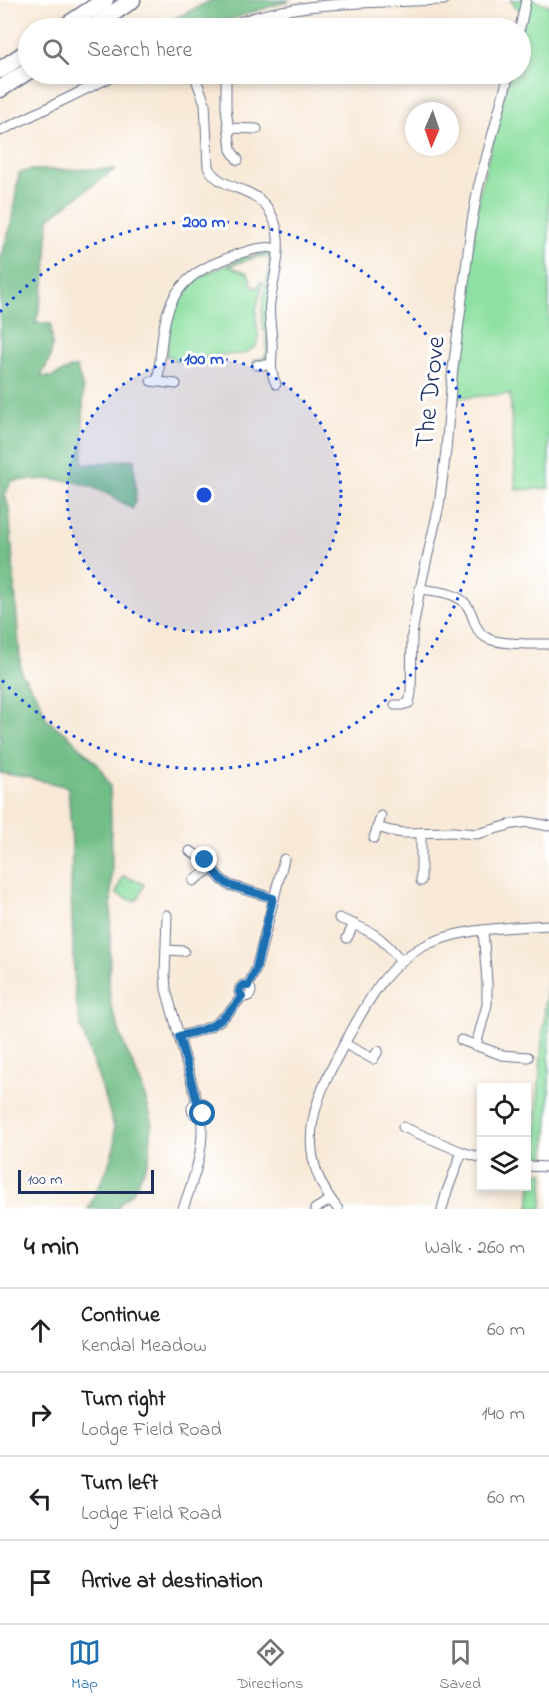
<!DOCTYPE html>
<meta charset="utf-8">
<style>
body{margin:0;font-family:"Indie Flower",sans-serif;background:#f6f6f6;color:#202124}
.controls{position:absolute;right:18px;bottom:18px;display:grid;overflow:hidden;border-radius:0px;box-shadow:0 3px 9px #0003}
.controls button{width:54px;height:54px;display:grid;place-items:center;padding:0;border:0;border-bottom:2px solid #e0e0e0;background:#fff;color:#202124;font:30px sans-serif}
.compass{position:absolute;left:405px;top:102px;width:54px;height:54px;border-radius:50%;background:#fff;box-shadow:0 3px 9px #0003;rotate:182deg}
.scale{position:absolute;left:18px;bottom:15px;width:136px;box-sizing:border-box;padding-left:6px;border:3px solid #1b2f5e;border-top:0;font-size:16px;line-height:21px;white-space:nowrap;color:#1b2f5e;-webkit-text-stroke:4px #fff;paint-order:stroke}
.stop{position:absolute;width:18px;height:18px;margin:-14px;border:4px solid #1f6fb2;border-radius:50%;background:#fff}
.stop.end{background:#1f6fb2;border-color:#fff;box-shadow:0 2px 6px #0008}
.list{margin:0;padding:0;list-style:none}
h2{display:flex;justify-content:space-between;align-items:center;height:78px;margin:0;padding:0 24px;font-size:26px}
h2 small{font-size:20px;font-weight:400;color:#757577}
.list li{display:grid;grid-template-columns:39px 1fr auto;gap:18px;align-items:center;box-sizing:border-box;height:84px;padding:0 24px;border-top:2px solid #e0e0e0}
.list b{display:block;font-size:22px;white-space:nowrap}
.list p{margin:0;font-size:20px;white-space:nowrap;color:#757577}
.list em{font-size:20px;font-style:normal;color:#757577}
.icon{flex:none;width:33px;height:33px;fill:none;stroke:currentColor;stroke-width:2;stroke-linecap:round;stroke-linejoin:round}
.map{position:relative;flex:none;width:549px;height:1209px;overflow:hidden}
.search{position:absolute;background:#fff;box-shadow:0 3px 9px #0003;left:18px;right:18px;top:18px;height:66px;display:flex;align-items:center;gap:15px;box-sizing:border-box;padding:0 21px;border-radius:33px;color:#757577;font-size:22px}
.sheet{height:414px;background:#fff}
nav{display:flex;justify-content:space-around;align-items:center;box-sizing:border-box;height:84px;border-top:2px solid #e0e0e0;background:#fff;font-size:16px;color:#757577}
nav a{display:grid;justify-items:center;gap:3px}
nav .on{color:#1f6fb2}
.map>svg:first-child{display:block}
.green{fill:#8de0a1;stroke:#548880;stroke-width:1.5}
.forest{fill:#72be87;stroke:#467672;stroke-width:1.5}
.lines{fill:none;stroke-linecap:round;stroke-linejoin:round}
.street-casing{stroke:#687088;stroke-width:11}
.highway-casing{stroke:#687088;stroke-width:19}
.street{stroke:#fff;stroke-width:9}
.highway{stroke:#fff;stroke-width:16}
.route{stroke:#1f6fb2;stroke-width:8}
.ring{fill:none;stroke:#1d4ed8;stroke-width:3;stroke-dasharray:3 6}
.labels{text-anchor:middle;stroke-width:6;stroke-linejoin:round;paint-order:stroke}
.street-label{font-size:27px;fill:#1b2f5e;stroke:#fff}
.centre{fill:#1d4ed8;stroke:#fff;stroke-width:3}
.ring-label{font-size:18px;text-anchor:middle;font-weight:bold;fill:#1d4ed8;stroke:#fff;stroke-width:6;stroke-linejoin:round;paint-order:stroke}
</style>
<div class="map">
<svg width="549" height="1209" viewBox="0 0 549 1209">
<rect width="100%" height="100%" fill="#fff"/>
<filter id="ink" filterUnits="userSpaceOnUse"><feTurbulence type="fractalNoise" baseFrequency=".0167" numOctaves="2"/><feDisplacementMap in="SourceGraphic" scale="12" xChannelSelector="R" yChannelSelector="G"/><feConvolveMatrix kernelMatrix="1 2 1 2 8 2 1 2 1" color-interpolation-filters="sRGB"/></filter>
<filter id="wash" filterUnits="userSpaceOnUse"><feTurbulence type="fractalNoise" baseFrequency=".008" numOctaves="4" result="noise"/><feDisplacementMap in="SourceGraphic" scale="24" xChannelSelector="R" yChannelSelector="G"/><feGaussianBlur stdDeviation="1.35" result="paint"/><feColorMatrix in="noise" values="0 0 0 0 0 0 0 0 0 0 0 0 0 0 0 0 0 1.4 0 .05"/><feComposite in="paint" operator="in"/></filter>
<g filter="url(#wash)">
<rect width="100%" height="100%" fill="#f8e9d7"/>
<g class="green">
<path d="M510 0H536L538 2 549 5V488L516 490 510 394 456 398 466 297 480 190 510 74H520L521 30 524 15Z"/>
<path d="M266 253H269L274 256 269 356 266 359 262 361 257 369H255L254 360 264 358 267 352 266 333 265 330H263L262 315 263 300 270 267V260L267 256 255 257 229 266 248 273 253 287 258 288 260 282H263L256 311 258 340 255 347 243 354 216 355 200 359 191 364 177 361 169 356 166 358 172 317 170 312 186 290 203 275 237 261 241 256 248 257Z"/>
<path d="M123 876 144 884 139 898 134 901 116 894Z"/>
<path d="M549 970V1104L545 1160 534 1159C539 1096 541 1033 549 970Z"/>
<path d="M532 1173H544L542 1209H529Z"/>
</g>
<g class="forest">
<path d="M212 0H291L203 28H155Z"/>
<path d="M115 169 49 218 46 274 36 323 51 324 52 346 50 358 41 377H52L71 368H77L83 389V465L134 459 136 498 132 509C89 479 62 476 11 481L5 495 9 509 21 673 38 697 47 720 68 735 99 766 110 786 112 860 109 985 111 1006 123 1042 142 1086 152 1121 149 1159 133 1192 119 1205 118 1209H88L108 1167 115 1144 114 1127 106 1100 81 1027 75 997 71 891 72 844 68 787 26 777 0 773V261L11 225 19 173 30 170Z"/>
</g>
</g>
<g filter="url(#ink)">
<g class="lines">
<defs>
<g id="street">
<path d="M224 28C287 0 375 3 444 0"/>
<path d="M520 28 526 0"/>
<path d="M194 74 205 103 208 167C223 195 258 181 274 220 284 244 274 277 270 302 268 315 272 330 272 343 273 361 268 366 276 384"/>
<path d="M226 74V107L231 150 238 160"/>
<path d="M230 128 257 129"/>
<path d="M0 131 117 74"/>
<path d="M257 365H270"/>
<path d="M151 381 176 384"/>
<path d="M158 381C164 324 160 283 223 260 235 255 250 249 263 248 268 247 273 248 277 249"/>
<path d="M420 589C434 591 454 592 464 602 476 613 471 631 489 639 503 645 534 644 549 644"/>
<path d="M395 705H402L409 703 411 693 412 634 420 589 439 506 446 450 452 377 472 221 478 188 509 74"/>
<path d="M377 827 391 831 403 833 452 832 477 834 513 824 528 822 549 826"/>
<path d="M374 838 381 816"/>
<path d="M190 851 205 860 221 879 229 885 273 898"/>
<path d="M193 881 213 867"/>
<path d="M421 881V833"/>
<path d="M167 915 165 975 166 989 197 1102"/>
<path d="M339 918C370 931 380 934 401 961"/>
<path d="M347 938 354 924"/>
<path d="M166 950 184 951"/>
<path d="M248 985 256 969 284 859"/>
<path d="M179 1036C211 1029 222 1024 242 996 247 998 251 996 251 990L248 985H243L240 988 239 992 242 996"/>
<path d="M461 1040 502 1055 528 1057"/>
<path d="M345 1044 373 1059 378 1051"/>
<path d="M476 1045 487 1005V982L483 930"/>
<circle cx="199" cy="1109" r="7"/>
<path d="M403 1127 462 1152 482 1158"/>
<path d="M526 1166 549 1167"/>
<path d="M183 1209C193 1179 206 1148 201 1116"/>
<path d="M315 1209 330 1200"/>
<path d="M338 1209C286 1145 320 1089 353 1028 371 996 387 967 420 948 459 927 506 928 549 925"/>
<path d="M442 1209 447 1191 462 1152"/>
</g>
<g id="highway">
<path d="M63 28 105 0"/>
<path d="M92 28 132 0"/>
<path d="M0 70 28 51"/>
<path d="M0 89 28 71"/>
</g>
</defs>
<use href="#street" class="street-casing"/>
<use href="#highway" class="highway-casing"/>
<use href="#street" class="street"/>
<use href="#highway" class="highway"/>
</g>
</g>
<g class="lines" filter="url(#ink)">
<path class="route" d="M203 1114 206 1107 202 1103 197 1102 179 1036C211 1029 222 1024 242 996L239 992 240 988 243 985 248 986 256 969 273 898 229 885 221 879 205 860"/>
</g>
<circle cx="204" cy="495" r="137" fill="#1d4ed8" fill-opacity=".12"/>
<g class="ring">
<circle cx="204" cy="495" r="137"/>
<path d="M0 312A274 274 0 1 1 0 678"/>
</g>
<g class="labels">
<g class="street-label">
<text transform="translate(429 392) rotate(-84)" y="9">The Drove</text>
</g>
</g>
<circle cx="204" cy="495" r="9" class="centre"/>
<g class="ring-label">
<text x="204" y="227">200 m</text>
<text x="204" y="364">100 m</text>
</g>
</svg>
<div class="controls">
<button><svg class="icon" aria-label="locate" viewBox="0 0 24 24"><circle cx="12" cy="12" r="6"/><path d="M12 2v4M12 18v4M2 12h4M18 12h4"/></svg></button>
<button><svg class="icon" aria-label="layers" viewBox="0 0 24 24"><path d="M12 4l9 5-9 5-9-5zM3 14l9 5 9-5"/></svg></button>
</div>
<svg class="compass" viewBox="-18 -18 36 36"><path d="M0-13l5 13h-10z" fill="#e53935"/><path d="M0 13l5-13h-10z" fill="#757577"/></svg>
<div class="scale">100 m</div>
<div class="stop" style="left:203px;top:1114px"></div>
<div class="stop end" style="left:205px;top:860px"></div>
<div class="search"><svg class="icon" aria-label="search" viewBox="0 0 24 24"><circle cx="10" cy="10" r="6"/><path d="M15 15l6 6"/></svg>Search here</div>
</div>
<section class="sheet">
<h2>4 min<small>Walk · 260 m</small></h2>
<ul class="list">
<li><svg class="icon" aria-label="ahead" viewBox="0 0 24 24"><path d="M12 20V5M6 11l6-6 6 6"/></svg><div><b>Continue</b><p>Kendal Meadow</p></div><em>60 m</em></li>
<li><svg class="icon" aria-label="right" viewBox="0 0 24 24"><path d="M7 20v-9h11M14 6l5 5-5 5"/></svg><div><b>Turn right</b><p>Lodge Field Road</p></div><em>140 m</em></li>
<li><svg class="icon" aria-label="left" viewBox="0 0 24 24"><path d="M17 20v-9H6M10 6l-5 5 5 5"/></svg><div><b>Turn left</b><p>Lodge Field Road</p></div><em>60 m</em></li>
<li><svg class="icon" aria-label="arrive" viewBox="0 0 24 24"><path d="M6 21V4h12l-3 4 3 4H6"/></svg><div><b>Arrive at destination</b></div></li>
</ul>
</section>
<nav>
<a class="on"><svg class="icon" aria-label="map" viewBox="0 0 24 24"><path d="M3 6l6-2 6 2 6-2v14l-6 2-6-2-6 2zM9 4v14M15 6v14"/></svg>Map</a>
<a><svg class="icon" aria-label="directions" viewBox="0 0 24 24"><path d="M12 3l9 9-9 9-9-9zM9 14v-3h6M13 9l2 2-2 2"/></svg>Directions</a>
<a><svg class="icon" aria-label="saved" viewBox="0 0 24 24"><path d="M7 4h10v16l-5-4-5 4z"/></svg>Saved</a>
</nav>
